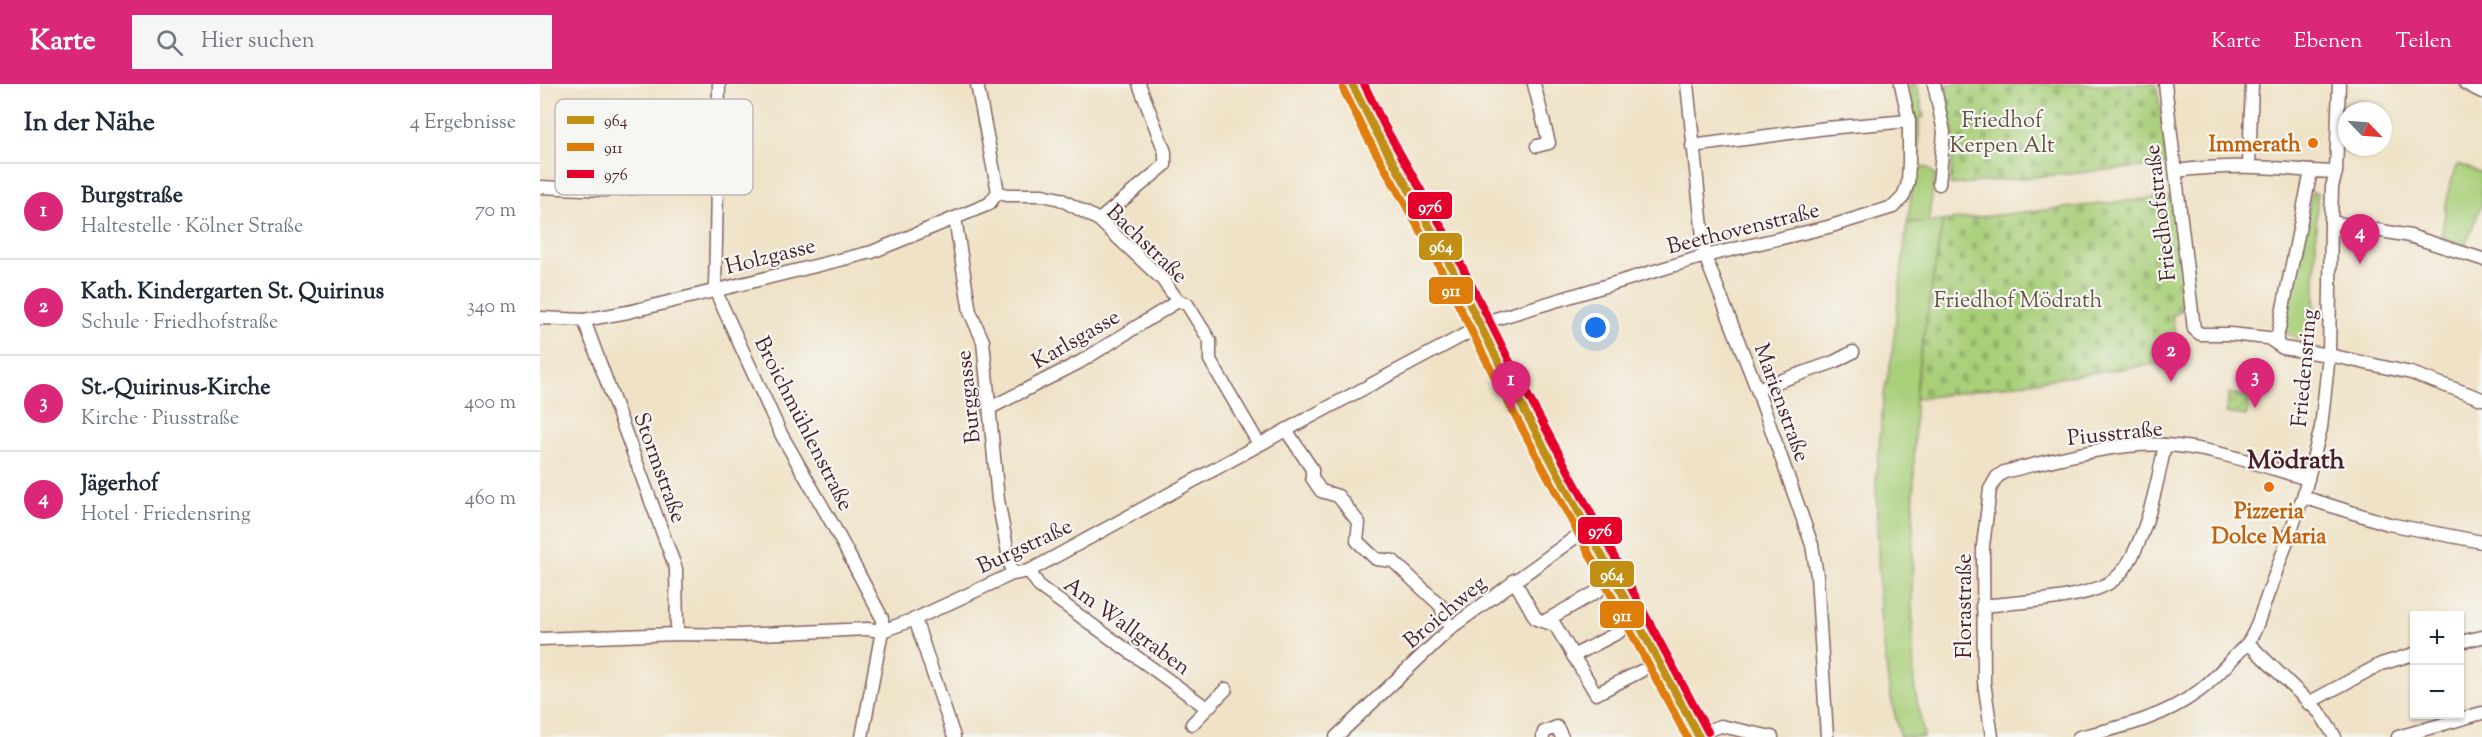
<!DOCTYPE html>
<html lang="de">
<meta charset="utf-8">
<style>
body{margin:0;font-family:"Sorts Mill Goudy",serif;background:#f6f6f7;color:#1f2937}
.controls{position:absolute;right:18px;bottom:18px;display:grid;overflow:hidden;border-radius:0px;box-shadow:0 2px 4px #0004}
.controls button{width:54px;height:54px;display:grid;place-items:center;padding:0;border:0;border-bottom:2px solid #e0e1e3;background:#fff;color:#1f2937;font:30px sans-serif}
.compass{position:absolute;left:1798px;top:18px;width:54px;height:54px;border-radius:50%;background:#fff;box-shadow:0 2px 4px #0004;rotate:115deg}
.you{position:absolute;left:1056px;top:244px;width:21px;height:21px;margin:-15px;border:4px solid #fff;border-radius:50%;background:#1a73e8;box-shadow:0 0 0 9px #1a73e833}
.badge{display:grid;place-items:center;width:39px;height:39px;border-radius:50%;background:#db2777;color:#fff;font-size:20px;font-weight:700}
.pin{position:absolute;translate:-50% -50px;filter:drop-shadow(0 2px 3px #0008)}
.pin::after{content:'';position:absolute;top:32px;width:21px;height:18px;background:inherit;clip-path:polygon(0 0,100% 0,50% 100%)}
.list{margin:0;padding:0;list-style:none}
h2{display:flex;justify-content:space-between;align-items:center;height:78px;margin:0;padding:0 24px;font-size:26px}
h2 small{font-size:20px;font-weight:400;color:#747a83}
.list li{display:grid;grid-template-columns:39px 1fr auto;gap:18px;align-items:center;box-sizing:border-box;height:96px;padding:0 24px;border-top:2px solid #e0e1e3}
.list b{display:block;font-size:22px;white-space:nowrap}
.list p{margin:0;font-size:20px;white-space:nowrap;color:#747a83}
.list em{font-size:20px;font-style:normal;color:#747a83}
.icon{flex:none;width:33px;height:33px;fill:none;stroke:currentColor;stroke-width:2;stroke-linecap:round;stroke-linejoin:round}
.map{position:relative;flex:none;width:1942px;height:653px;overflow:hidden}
header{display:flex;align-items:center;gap:36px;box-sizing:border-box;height:84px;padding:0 30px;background:#db2777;color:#fff}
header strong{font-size:28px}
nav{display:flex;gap:33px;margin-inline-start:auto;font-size:21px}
.search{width:420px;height:54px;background:#f6f6f7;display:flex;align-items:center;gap:15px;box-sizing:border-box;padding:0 21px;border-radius:0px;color:#747a83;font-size:22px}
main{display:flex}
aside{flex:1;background:#fff}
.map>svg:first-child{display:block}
.grass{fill:#a9cf79;stroke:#7a7752;stroke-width:1.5}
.cemetery{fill:url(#cemetery-stones);stroke:#7a7752;stroke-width:1.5}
.garden{fill:url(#garden-furrows);stroke:#7a7752;stroke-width:1.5}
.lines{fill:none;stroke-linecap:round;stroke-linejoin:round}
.street-casing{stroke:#846361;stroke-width:15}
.secondary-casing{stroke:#846361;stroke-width:20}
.street{stroke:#fff;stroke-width:12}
.secondary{stroke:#f7e8c3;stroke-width:16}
.bus-1-casing{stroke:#f6f6f2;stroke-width:12}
.bus-2-casing{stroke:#f6f6f2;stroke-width:12}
.bus-3-casing{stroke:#f6f6f2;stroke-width:12}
.bus-1{stroke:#c08f13;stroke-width:8}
.bus-2{stroke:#df7d0a;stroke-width:8}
.bus-3{stroke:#e4002b;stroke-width:8}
.food-dot{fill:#e8710a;stroke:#f6f6f2;stroke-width:2}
.labels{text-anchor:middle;stroke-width:4.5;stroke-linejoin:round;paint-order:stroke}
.park-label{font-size:22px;fill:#665442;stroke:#f6f6f2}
.food-label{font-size:22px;font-weight:bold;fill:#c56008;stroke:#f6f6f2;text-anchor:end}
.street-label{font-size:22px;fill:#4a1f2b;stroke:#f6f6f2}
.quarter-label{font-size:26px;font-weight:bold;fill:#4a1f2b;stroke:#f6f6f2}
.key{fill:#f6f6f2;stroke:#c2b6b6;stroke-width:1.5}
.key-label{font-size:16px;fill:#4a1f2b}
.line-badge{stroke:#f6f6f2;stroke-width:2}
.badge-label{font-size:16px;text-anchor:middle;font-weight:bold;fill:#fff}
</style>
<header>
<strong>Karte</strong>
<div class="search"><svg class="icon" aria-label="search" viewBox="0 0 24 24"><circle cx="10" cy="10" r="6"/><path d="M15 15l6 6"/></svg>Hier suchen</div>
<nav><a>Karte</a><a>Ebenen</a><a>Teilen</a></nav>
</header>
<main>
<aside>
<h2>In der Nähe<small>4 Ergebnisse</small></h2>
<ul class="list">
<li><span class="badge">1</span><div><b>Burgstraße</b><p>Haltestelle · Kölner Straße</p></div><em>70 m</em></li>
<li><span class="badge">2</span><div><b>Kath. Kindergarten St. Quirinus</b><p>Schule · Friedhofstraße</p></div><em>340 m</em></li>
<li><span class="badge">3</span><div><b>St.-Quirinus-Kirche</b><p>Kirche · Piusstraße</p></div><em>400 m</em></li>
<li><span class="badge">4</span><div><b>Jägerhof</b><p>Hotel · Friedensring</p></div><em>460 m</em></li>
</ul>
</aside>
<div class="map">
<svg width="1942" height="653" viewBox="0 0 1942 653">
<defs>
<pattern id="cemetery-stones" width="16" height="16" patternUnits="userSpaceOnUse" patternTransform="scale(1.5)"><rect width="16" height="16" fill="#a9cf79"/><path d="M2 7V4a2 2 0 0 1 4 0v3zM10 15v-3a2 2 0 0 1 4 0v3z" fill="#93b169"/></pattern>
<pattern id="garden-furrows" width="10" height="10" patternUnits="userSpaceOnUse" patternTransform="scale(1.5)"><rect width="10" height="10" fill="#a9cf79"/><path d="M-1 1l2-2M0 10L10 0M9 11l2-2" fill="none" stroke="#93b169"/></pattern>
</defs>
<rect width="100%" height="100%" fill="#f6f6f2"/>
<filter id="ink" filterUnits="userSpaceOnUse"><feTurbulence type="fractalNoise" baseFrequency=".0167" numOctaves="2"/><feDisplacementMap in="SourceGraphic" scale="12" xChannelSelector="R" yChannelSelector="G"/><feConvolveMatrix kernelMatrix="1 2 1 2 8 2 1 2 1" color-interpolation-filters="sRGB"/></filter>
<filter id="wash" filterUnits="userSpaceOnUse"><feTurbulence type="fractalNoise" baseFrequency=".008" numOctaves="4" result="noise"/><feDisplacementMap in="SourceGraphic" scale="24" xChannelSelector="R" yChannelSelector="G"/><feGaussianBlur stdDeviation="1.35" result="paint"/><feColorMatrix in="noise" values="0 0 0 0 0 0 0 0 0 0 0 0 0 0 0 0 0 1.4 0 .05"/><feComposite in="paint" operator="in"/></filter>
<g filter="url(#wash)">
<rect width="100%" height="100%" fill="#efe2c6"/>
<g class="grass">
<path d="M1369 0H1377L1384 33 1379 34V83L1388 84 1395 91 1388 138 1403 137 1380 273 1375 315 1372 515 1374 601 1384 653H1360L1349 605 1340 528 1336 397 1344 310 1352 271 1367 139 1384 138H1368C1374 92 1377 46 1369 0Z"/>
<path d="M1918 80 1942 89V119L1925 162 1901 154 1909 104Z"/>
<path d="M1772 108 1777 110 1774 245C1769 257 1753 255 1744 248Z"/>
</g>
<g class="cemetery">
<path d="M1405 0H1616L1630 80 1410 101 1414 55Z"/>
<path d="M1634 112 1646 224 1632 232 1641 276 1375 315 1380 273 1403 137Z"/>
</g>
<path class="garden" d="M1689 309 1710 313 1706 332 1686 329Z"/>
</g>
<g filter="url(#ink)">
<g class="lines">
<defs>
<g id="street">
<path d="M179 0 175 206 241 350 293 441 342 534V547L322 653"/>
<path d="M437 0 458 108 466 111H503L520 115 559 136 622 195 638 217 647 220 670 257V276L719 360"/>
<path d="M994 0 1009 59 997 62"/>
<path d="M1147 0 1165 172 1217 305 1272 461 1277 492 1287 653"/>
<path d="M1394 0 1404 48 1399 100"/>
<path d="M1625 0 1654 245 1660 250H1690L1728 254 1743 264 1789 271 1871 289 1942 315"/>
<path d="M1926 0 1942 8"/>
<path d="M1152 62 1287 44 1369 37"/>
<path d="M1709 81 1712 0"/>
<path d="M1636 87C1685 81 1722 82 1771 87"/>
<path d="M0 103 65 106 177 98"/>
<path d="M415 134 430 228 443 257 458 416 472 490"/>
<path d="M559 136 625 81V68L599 0"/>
<path d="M1791 138 1870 152 1942 175"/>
<path d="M0 234 44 236 88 228 332 168 449 120 458 108"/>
<path d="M44 236 136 485 137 550"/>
<path d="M1736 259 1771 87 1796 88"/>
<path d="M1217 305 1294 278 1313 268"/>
<path d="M450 324 540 278 638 217"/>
<path d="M746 346 772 385V394L781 407 798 412 819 439 817 457 836 475 853 477 901 522 904 535 912 543"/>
<path d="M1763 413 1849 440 1942 458"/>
<path d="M489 487 500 503 667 624"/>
<path d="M974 496 996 535 1015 541 1056 610 1101 587"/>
<path d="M1442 522C1477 518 1540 516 1569 499 1602 481 1618 396 1625 361"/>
<path d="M375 535 414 653"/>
<path d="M1005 537 1058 507"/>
<path d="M0 555 137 550 200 551 327 545 342 547 375 535 472 490 489 487 746 346 952 236 1165 172 1288 143 1353 123 1363 113 1368 99 1369 77V37L1361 0"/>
<path d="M1920 558 1942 553"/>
<path d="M1033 572 1079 548"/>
<path d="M1768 619 1841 580 1874 570"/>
<path d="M652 640 686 605"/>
<path d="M1157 650 1181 642 1232 653"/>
<path d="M796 653 912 543 1048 444"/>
<path d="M1003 653 1004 648 1017 643 1022 653"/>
<path d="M1452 653 1444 598 1443 462 1450 405 1457 393 1464 388C1510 377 1579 357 1626 361 1674 364 1722 382 1768 395"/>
<path d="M1539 653C1582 643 1623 634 1659 607 1676 594 1692 574 1708 559"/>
<path d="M1795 653 1780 629 1708 559 1715 546 1763 413 1781 344 1789 271 1791 138 1792 103 1796 88 1799 0"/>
<path d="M1858 653 1942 629"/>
</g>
<path id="secondary" d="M812 0 835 46 899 159 960 281 1159 653"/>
</defs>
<use href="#street" class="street-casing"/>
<use href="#secondary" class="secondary-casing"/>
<use href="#street" class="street"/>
<use href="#secondary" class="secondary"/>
<defs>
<path id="bus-1" d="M812 0 835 46 899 159 960 281 1159 653"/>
<path id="bus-2" d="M803 5 826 51 890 164 951 286 1147 653"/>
<path id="bus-3" d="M824 0 844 41 908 154 969 276 1168 648"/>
</defs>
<use href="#bus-1" class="bus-1-casing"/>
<use href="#bus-2" class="bus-2-casing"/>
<use href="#bus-3" class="bus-3-casing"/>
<use href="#bus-1" class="bus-1"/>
<use href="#bus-2" class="bus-2"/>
<use href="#bus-3" class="bus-3"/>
</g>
</g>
<g class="food-dot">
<circle cx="1773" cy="59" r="6"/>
<circle cx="1729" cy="403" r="6"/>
</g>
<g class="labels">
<g class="park-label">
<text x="1462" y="43">Friedhof<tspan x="1462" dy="25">Kerpen Alt</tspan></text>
<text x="1478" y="223">Friedhof Mödrath</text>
</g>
<g class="food-label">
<text x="1761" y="67">Immerath</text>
<text x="1729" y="434" text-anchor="middle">Pizzeria<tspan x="1729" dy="25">Dolce Maria</tspan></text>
</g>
<g class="street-label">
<text transform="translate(1619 129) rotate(-97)" y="8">Friedhofstraße</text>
<text transform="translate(1203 143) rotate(-14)" y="8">Beethovenstraße</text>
<text transform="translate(608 159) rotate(44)" y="8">Bachstraße</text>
<text transform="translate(230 171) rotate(-14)" y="8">Holzgasse</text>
<text transform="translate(535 254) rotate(-30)" y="8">Karlsgasse</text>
<text transform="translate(1763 284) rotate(-85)" y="8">Friedensring</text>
<text transform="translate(427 313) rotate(-96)" y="8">Burggasse</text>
<text transform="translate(1243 318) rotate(70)" y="8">Marienstraße</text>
<text transform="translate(265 339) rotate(63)" y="8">Broichmühlenstraße</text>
<text transform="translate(1575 348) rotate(-6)" y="8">Piusstraße</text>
<text transform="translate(121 383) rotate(70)" y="8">Stormstraße</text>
<text transform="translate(484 461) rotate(-25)" y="8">Burgstraße</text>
<text transform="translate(1423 522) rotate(-90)" y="8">Florastraße</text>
<text transform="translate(904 527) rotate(-40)" y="8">Broichweg</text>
<text transform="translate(588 541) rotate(36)" y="8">Am Wallgraben</text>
</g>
<g class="quarter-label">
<text x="1756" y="384">Mödrath</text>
</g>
</g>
<rect x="15" y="15" width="198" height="96" rx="9" class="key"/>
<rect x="27" y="32" width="27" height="8" fill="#c08f13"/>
<rect x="27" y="59" width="27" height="8" fill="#df7d0a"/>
<rect x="27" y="86" width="27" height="8" fill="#e4002b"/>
<g class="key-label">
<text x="64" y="42">964</text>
<text x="64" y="69">911</text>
<text x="64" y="96">976</text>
</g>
<g class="line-badge">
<rect x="867" y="107" width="46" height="29" rx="6" fill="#e4002b"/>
<rect x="878" y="148" width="45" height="29" rx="6" fill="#c08f13"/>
<rect x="888" y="192" width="46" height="29" rx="6" fill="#df7d0a"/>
<rect x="1037" y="432" width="46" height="29" rx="6" fill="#e4002b"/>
<rect x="1049" y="476" width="46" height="28" rx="6" fill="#c08f13"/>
<rect x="1059" y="516" width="46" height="29" rx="6" fill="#df7d0a"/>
</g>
<g class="badge-label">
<text x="890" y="128">976</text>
<text x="901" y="168">964</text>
<text x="911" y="212">911</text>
<text x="1060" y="452">976</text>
<text x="1072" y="496">964</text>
<text x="1082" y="537">911</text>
</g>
</svg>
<div class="controls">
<button>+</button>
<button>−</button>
</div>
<svg class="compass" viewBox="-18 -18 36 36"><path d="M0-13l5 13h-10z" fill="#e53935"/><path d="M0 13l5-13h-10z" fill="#747a83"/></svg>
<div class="you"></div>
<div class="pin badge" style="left:971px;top:327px">1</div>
<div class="pin badge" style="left:1631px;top:298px">2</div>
<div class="pin badge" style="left:1715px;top:324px">3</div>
<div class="pin badge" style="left:1820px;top:180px">4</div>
</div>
</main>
